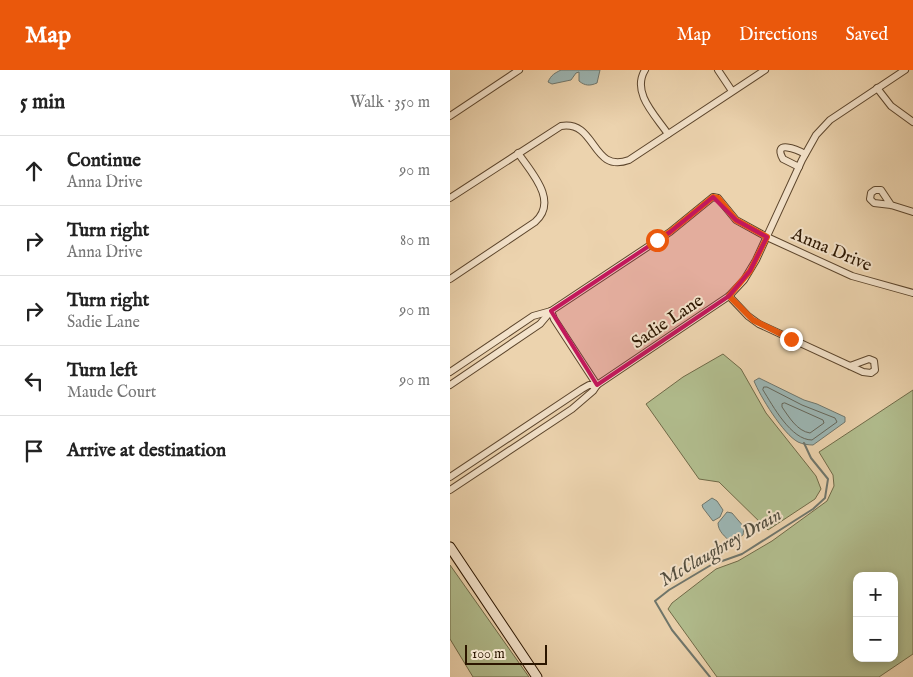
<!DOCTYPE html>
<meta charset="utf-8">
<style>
body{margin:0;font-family:"IM FELL English",serif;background:#f2f2f2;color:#222}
.controls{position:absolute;right:15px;bottom:15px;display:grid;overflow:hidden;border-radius:10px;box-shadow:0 2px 8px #0003}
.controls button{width:45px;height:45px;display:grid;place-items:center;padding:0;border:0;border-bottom:1px solid #e0e0e0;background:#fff;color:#222;font:25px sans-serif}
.scale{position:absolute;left:15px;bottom:12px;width:82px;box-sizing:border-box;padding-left:5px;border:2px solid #2c1600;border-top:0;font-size:14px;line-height:18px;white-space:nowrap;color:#2c1600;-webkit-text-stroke:4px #f3e2ca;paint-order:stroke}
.stop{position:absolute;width:15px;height:15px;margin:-11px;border:4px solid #ea580c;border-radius:50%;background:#fff}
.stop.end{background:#ea580c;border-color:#fff;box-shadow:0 1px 5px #0008}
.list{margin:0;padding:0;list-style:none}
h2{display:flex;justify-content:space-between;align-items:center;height:65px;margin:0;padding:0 20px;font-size:21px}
h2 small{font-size:16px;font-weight:400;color:#767676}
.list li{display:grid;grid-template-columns:32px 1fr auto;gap:15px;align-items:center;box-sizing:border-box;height:70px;padding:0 20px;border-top:1px solid #e0e0e0}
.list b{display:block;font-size:19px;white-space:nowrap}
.list p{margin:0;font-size:16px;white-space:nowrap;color:#767676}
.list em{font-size:16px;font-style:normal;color:#767676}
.icon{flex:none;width:28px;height:28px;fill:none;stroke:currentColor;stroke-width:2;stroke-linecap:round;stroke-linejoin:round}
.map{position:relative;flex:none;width:463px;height:607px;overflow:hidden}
header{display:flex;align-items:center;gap:30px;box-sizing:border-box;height:70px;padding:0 25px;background:#ea580c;color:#fff}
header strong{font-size:24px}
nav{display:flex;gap:28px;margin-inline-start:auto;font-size:18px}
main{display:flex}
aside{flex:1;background:#fff}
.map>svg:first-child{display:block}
.green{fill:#b2be8f;stroke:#6f6a48;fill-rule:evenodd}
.water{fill:#9cb6b4;stroke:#6f766c}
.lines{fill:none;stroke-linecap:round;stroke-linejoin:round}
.shore{stroke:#64665a;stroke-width:1}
.stream{stroke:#6f766c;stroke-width:2}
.street-casing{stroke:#5c452c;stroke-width:8}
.secondary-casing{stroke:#2c1600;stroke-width:11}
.street{stroke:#f3e2ca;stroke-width:6}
.secondary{stroke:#f3e2ca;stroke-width:9}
.route{stroke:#ea580c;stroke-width:6}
.marked{fill:#c2185b;fill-opacity:0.2;stroke:#c2185b;stroke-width:4;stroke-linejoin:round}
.labels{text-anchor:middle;stroke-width:4;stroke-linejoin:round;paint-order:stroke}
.street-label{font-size:18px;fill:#2c1600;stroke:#f3e2ca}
.water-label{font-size:19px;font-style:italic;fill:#534e3f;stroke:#f3e2ca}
</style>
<header>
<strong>Map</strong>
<nav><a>Map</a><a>Directions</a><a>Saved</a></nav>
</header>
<main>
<aside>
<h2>5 min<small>Walk · 350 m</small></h2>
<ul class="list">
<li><svg class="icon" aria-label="ahead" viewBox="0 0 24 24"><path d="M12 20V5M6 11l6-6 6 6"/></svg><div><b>Continue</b><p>Anna Drive</p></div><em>90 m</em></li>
<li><svg class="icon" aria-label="right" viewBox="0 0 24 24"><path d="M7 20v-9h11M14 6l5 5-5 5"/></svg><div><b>Turn right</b><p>Anna Drive</p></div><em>80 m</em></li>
<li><svg class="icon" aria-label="right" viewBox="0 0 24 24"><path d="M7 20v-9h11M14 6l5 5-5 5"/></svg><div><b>Turn right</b><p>Sadie Lane</p></div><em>90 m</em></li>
<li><svg class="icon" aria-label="left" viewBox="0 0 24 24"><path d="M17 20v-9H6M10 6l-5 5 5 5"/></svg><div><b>Turn left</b><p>Maude Court</p></div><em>90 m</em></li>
<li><svg class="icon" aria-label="arrive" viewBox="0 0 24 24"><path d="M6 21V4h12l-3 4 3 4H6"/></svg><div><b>Arrive at destination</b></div></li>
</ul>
</aside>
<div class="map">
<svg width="463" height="607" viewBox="0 0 463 607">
<rect width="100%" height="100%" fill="#ecd3ae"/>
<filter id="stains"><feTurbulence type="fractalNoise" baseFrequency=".004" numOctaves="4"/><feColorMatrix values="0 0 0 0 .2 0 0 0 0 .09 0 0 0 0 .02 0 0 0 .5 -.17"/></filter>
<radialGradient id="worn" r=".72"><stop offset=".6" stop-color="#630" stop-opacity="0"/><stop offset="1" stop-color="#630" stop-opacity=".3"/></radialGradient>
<g class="green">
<path d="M273 284 291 299 316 343 366 406 371 419 365 429 318 460 269 412 249 409 196 334 233 307Z"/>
<path d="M463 320V584L429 607H267L218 539 222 533 266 499 288 491 322 471 377 431 384 416 383 405 369 382ZM407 506H444V588H407Z"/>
<path d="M0 495 79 607H23L0 569Z"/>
</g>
<g class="water">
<path d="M111 0H150L147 13C140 16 135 16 129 11V2L126 3 121 10 102 14 98 12C101 5 105 3 111 0Z"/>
<path d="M309 308 354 330 367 334 395 347V352L363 375C358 375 352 374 348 372 333 364 310 326 304 311Z"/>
<path d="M262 428 267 431 273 440 270 447 263 451 253 438 252 435Z"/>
<path d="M277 442 282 443 294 457 293 465 281 472C275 467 268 461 268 453Z"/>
</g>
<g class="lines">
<g class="shore">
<path d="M314 317H317L352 335 385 348 387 352 362 370C341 370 323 336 313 320Z"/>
<path d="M335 333 373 350 374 353 360 363C347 361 339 347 332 337V334Z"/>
</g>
<path class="stream" d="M260 607 222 560 205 531 219 520 261 495 292 484 363 439 375 428 378 409 361 388 354 373"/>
<defs>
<g id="street">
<path d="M195 0C181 23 206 46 218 64"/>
<path d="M268 0 282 21"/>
<path d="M427 18 441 36 463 52"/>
<path d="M0 46 69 0"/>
<path d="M349 97 333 89C322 69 348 80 355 84"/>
<path d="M0 128 111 56C147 50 141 104 179 90L315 0"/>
<path d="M441 135 431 120H425L421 123 420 129 424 133 441 135 463 142"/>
<path d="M0 209 85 152C109 131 81 102 68 83"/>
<path d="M279 226 298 246 309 254 413 302 421 303 425 300 424 291 419 289 400 296"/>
<path d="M101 241 104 249 147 315"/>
<path d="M0 302 83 246 101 241"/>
<path d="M0 315 90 254 101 241 220 162 263 127 268 128 286 150 317 167 402 206 463 223"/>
<path d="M0 407 132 319 139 315H147"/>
<path d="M0 420 122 339 143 321 147 315 279 226 294 210 306 190 352 90 366 65 380 50 455 0"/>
</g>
<path id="secondary" d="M0 477 87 607"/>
</defs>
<use href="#street" class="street-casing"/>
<use href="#secondary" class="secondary-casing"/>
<use href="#street" class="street"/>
<use href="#secondary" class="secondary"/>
</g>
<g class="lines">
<path class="route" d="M207 170 220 162 263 127 268 128 286 150 317 167 300 201 279 226 303 250 341 269"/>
</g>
<path class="marked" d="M263 127 286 150 317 167 300 201 279 226 147 315 101 241 220 162Z"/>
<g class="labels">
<g class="street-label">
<text transform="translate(382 179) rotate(23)" y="6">Anna Drive</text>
<text transform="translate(217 251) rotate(-34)" y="6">Sadie Lane</text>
</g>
<g class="water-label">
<text transform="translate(270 476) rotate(-30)" y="7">McClaughrey Drain</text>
</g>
</g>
<rect width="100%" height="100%" filter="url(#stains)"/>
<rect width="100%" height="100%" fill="url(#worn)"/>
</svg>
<div class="controls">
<button>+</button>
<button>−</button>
</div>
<div class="scale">100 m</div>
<div class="stop" style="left:207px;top:170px"></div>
<div class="stop end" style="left:341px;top:269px"></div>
</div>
</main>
